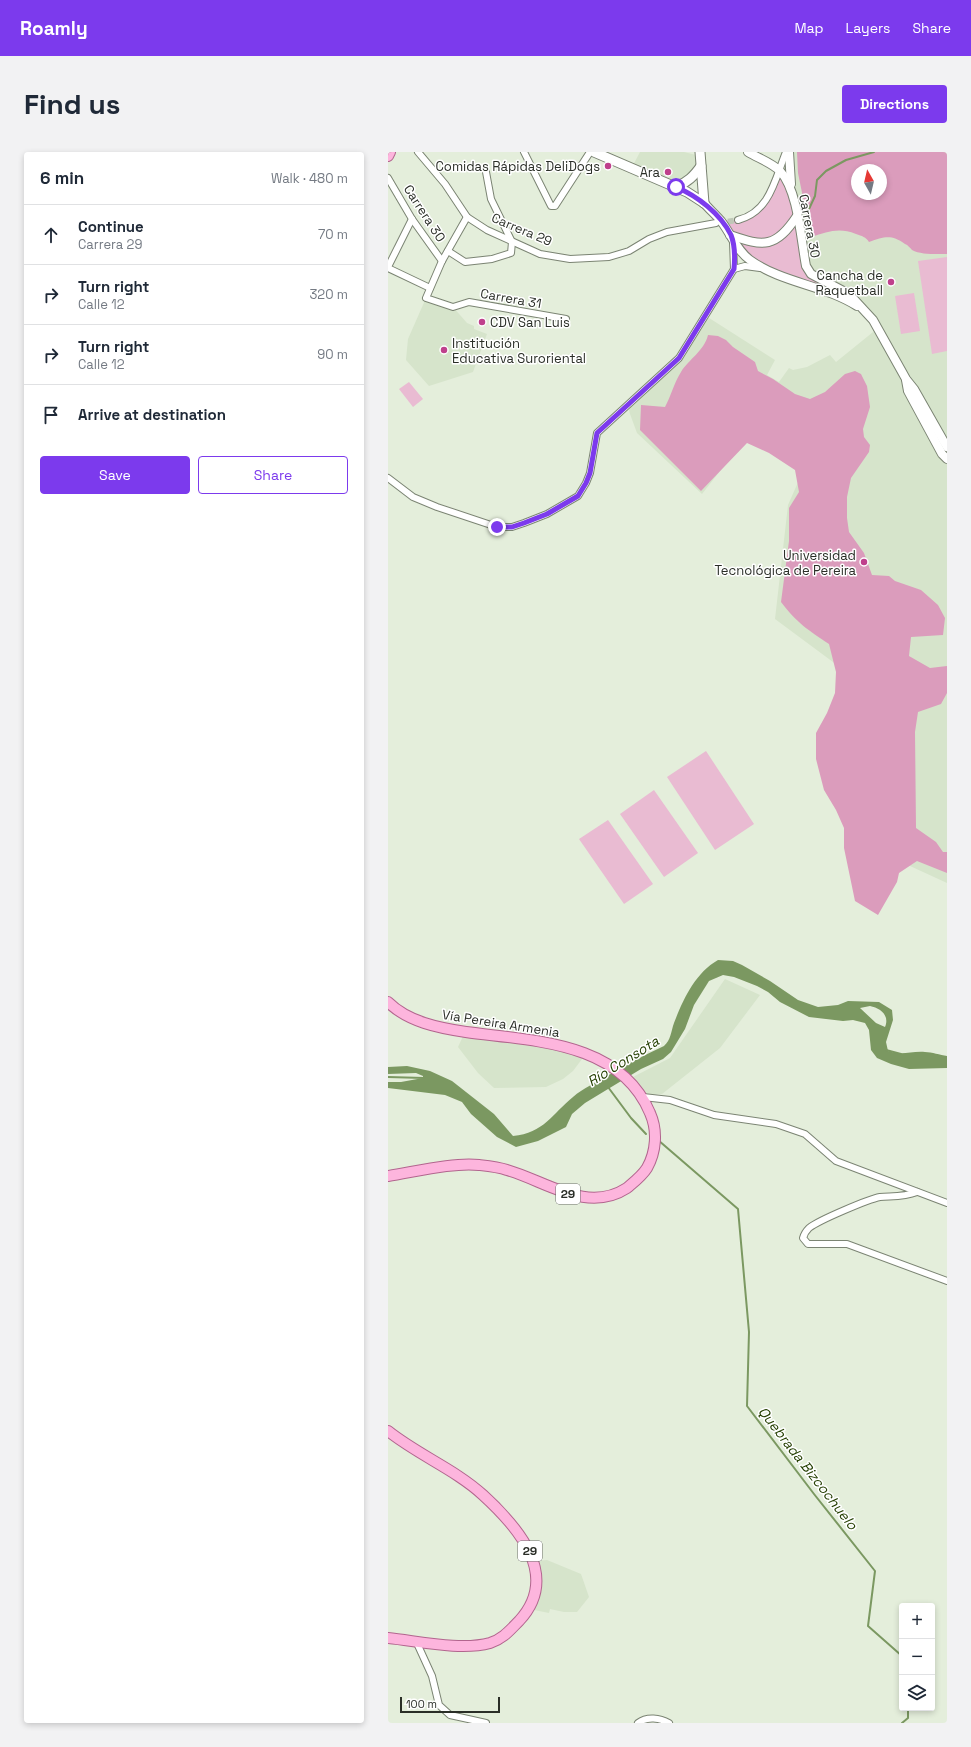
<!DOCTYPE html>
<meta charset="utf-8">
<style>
body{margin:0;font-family:"Space Grotesk",sans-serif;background:#f2f2f3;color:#1f2937}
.controls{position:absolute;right:12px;bottom:12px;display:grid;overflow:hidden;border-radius:4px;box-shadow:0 2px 6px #0003}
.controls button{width:36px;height:36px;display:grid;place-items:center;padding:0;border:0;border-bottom:1px solid #e0e1e3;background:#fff;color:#1f2937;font:20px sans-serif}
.compass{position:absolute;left:463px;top:12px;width:36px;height:36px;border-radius:50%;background:#fff;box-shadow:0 2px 6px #0003;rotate:352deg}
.scale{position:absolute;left:12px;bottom:10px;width:100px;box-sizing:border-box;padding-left:4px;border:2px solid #2a2e27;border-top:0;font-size:11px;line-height:14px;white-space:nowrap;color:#2a2e27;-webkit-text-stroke:3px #fff;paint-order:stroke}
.stop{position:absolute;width:12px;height:12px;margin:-9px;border:3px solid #7c3aed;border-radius:50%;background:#fff}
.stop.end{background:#7c3aed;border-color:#fff;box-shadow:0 1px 4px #0008}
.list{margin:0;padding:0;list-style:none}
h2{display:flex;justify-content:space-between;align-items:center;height:52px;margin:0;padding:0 16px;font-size:17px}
h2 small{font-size:13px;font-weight:400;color:#747a83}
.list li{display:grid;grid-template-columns:26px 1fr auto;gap:12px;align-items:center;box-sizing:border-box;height:60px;padding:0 16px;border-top:1px solid #e0e1e3}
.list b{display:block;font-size:15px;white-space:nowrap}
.list p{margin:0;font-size:13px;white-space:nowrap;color:#747a83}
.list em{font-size:13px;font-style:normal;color:#747a83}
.actions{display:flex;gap:8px;padding:12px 16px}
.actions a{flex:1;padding:9px 0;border:1px solid #7c3aed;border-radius:4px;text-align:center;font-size:14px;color:#7c3aed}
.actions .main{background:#7c3aed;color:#fff}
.icon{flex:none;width:22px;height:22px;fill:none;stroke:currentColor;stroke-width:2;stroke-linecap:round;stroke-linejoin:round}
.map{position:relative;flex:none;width:559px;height:1571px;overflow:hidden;border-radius:4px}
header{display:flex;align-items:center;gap:24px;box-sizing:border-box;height:56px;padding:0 20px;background:#7c3aed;color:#fff}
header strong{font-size:19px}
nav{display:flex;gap:22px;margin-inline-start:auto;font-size:14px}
.intro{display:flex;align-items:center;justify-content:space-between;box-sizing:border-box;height:96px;padding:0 24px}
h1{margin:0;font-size:28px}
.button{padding:10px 18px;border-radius:4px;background:#7c3aed;color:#fff;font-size:14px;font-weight:700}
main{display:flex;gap:24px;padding:0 24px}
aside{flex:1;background:#fff;border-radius:4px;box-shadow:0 2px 6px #0003}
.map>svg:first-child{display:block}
.built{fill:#d6e4cb;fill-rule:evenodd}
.green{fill:#e9bbd2}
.forest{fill:#db9cbc;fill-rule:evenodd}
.water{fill:#7b9861;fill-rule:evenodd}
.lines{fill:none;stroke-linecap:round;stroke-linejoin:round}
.stream{stroke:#7b9861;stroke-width:2}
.minor-tunnel{stroke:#bfc8b7;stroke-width:6;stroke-dasharray:6 3;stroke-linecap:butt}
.minor-casing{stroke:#7b8473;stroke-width:8}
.tertiary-casing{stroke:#7b8473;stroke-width:10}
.secondary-casing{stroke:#7b8473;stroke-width:11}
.primary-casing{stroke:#b2658e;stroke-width:12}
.minor{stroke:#fff;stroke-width:6}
.tertiary{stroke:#fff;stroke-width:8}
.secondary{stroke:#fff;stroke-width:9}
.primary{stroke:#fdb5dd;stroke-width:10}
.route{stroke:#7c3aed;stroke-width:5}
.poi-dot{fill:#bf408c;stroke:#fff;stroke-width:1.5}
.labels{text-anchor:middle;stroke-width:3;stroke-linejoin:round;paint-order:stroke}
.shield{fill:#fff;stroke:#6a6d68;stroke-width:1}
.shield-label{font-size:12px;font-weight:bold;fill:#2a2e27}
.poi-label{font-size:13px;fill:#2a2e27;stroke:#fff;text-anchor:end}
.street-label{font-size:13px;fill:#2a2e27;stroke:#fff}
.water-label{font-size:14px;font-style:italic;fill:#243f00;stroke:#fff}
</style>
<header>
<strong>Roamly</strong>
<nav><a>Map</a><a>Layers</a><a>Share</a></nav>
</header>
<div class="intro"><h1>Find us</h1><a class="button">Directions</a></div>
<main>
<aside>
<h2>6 min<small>Walk · 480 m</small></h2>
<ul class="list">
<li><svg class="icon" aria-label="ahead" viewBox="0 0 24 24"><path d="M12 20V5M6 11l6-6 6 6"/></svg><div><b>Continue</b><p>Carrera 29</p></div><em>70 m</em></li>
<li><svg class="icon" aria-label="right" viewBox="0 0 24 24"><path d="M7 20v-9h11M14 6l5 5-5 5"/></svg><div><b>Turn right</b><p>Calle 12</p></div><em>320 m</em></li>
<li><svg class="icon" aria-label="right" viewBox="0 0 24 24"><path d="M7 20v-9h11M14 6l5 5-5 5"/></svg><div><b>Turn right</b><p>Calle 12</p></div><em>90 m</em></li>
<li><svg class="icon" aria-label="arrive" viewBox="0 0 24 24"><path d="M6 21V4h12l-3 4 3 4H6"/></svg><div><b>Arrive at destination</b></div></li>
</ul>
<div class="actions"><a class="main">Save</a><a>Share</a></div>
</aside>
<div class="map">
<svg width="559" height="1571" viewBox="0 0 559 1571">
<rect width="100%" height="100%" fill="#e4eedb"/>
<g class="built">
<path d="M252 0H296L312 4 313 14 288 35 243 17Z"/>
<path d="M398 0H559V731L472 691 464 554 449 513 387 467 400 353 415 319 358 286 314 342 249 281 242 262 240 253 291 206 318 164 387 208 379 223 391 230 401 216 405 218 419 215 442 203 448 210 490 176 485 168 423 122 390 18ZM469 18H493V42H469Z"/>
<path d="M38 146 65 155 79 171 86 174V177L99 182 85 220 41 234 18 208 20 187Z"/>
<path d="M337 827 372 843 332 896 274 942H256L243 926 282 906Z"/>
<path d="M76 882 144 891 197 903 185 919 175 927 158 935 106 936 90 921 70 895Z"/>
<path d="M159 1408 193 1422 201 1445 189 1460H176L162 1457 161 1461 141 1457 149 1409Z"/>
</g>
<g class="green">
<path d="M390 18 399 29 418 114 475 157 362 108 332 68H350L371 58Z"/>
<path d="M559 105V199L544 202 530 109Z"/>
<path d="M526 141 532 179 513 182 507 144Z"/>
<path d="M21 230 35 247 25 255 11 237Z"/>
<path d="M318 599 366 672 327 698 279 625Z"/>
<path d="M266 638 310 701 276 725 232 662Z"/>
<path d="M220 668 265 732 236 752 191 687Z"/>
</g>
<g class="forest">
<path d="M409 0H559V102C549 102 533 103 524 98 522 96 520 93 517 92 503 82 496 85 481 90 478 85 474 84 468 82 450 75 440 80 423 85L410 21ZM469 18H493V42H469Z"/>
<path d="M320 183 330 184 338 188 345 195 367 210 370 219 385 227 407 242 422 247 437 240 457 222 467 219 473 222 479 234 482 255 475 277 476 285 482 293 481 300 463 326 459 345V366L461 380 476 401 484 423 501 424 507 429 533 438 550 453 557 466 555 483 523 485 521 504 542 516 559 514V541L553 552 530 560 527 580 528 676 548 690 555 700H559V721L529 709 511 721 509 730 490 763 467 749 456 696V676L448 658 436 638 428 607V581L439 561 447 541 448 520 441 492C420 478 409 471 393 450L401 389V356L411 340 407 318 381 301 359 291 313 339 252 278 253 253 277 255C283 244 286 231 293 220 301 207 316 199 320 183Z"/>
</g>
<path class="water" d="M330 808 345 809 354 813 382 829 410 848 430 855 450 853 460 849 491 850 504 858 505 868 498 890 500 899C514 904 522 899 537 900 544 900 552 903 559 904V916L521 917 503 912 489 906 483 898 481 878 477 871 465 868 455 869 421 865 392 850 380 840 369 834 346 825 335 823 321 829 306 853 297 877 283 900 275 907 253 917 197 951 184 962 178 975 150 989 128 995 109 985 83 962 74 950 57 943 0 936V930H13L35 926V924L28 921 0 922V915L19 914 42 919 64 929 106 962 125 984C156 981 164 962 185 945 195 936 208 931 219 924 238 913 256 903 276 894 283 888 283 879 286 871 295 848 307 821 330 808ZM482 854C492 856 502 863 497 875L488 871 472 856Z"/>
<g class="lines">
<g class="stream">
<path d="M421 57 427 44 429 28 438 19 458 8 486 0"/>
<path d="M293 858 301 843"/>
<path d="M498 898 513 902"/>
<path d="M0 925 36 926"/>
<path d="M220 935 243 966 258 982"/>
<path d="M270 988 350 1057 361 1180 359 1254 426 1342 487 1419 480 1474 514 1504"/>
<path d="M514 1571 520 1566V1556"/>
</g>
<path class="minor-tunnel" d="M331 71 350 68"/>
<defs>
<g id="minor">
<path d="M30 0 57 32 79 65 99 78 152 102 182 107 221 105 241 99 261 87 279 80 328 71"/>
<path d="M136 0 163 54H167L202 0"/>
<path d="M0 26 24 67 54 109"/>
<path d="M79 65 54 109 38 146 65 155 81 150 178 167"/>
<path d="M350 68C382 60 387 27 398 0"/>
<path d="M60 99 77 110 104 107 123 101 124 90 103 47 98 20"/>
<path d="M0 115 24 67"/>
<path d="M0 116 42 136"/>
<path d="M346 117 357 114 372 116"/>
<path d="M0 326 25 345 49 355 109 375H124L136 371 159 362 190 344 198 331 202 321 209 281 291 206 346 117 345 90"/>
<path d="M255 945 282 948 326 963 388 972 417 982 448 1009 559 1051"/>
<path d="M529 1040C516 1045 505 1044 492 1045 481 1047 431 1068 421 1076 418 1079 416 1082 415 1086L420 1092H459L559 1129"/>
<path d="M28 1489 44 1524 51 1553 62 1563 98 1571"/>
<path d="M250 1571C259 1564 272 1566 281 1571"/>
</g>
<g id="tertiary">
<path d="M360 0C370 6 384 11 392 19 410 38 413 88 418 114L423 122 461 142 485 168 518 227 526 237 559 295"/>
<path d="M401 0 403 32"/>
<path d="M316 51C321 57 328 63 333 69 343 82 349 99 362 108 394 131 436 133 469 154"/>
<path d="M342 83C376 95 388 96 409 64"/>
<path d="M518 228 520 239 554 302 559 307"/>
</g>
<g id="secondary">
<path d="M206 0 299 40 316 51"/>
<path d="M312 0 316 51"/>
<path d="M288 35C300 30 306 24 313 14"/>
</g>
<g id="primary">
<path d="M0 4 2 0"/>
<path d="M0 850C20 870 51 876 78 880 144 889 232 889 262 961 270 979 268 1000 259 1016 254 1024 246 1030 239 1036 199 1062 158 1029 119 1018 110 1015 100 1014 91 1013 66 1010 26 1020 0 1024"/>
<path d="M0 1279C30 1303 68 1318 95 1343 130 1375 173 1424 131 1469 122 1478 115 1487 102 1491 73 1499 30 1489 0 1486"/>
</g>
</defs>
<use href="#minor" class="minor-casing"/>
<use href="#tertiary" class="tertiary-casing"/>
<use href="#secondary" class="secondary-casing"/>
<use href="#primary" class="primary-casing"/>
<use href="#minor" class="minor"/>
<use href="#tertiary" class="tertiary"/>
<use href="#secondary" class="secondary"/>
<use href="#primary" class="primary"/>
</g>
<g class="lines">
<path class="route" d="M109 375H124L136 371 159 362 190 344 198 331 202 321 209 281 291 206 346 117C347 106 347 93 343 83 332 61 309 44 288 35"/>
</g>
<g class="poi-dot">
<circle cx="220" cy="14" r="4"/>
<circle cx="280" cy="20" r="4"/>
<circle cx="503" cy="130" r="4"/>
<circle cx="94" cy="170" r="4"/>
<circle cx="56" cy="198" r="4"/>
<circle cx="476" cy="410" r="4"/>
</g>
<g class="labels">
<g class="shield">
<rect x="168" y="1032" width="24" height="20" rx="3"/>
<rect x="130" y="1389" width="24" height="20" rx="3"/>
</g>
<g class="shield-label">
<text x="180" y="1046">29</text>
<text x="142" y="1403">29</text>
</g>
<g class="poi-label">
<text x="212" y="19">Comidas Rápidas DeliDogs</text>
<text x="272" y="25">Ara</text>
<text x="495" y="128">Cancha de<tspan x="495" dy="15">Raquetball</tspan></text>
<text x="102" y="175" text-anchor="start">CDV San Luis</text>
<text x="64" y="196" text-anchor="start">Institución<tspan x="64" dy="15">Educativa Suroriental</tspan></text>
<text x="468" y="408">Universidad<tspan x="468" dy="15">Tecnológica de Pereira</tspan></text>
</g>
<g class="street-label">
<text transform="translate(37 61) rotate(57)" y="5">Carrera 30</text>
<text transform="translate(422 74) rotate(79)" y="5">Carrera 30</text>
<text transform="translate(134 77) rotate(23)" y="5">Carrera 29</text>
<text transform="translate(123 146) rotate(10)" y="5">Carrera 31</text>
<text transform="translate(113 871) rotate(9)" y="5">Vía Pereira Armenia</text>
</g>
<g class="water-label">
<text transform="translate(235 909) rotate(-32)" y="5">Río Consota</text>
<text transform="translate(420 1316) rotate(52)" y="5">Quebrada Bizcochuelo</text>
</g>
</g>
</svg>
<div class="controls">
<button>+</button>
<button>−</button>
<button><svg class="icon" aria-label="layers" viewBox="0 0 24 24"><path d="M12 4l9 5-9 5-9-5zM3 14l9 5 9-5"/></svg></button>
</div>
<svg class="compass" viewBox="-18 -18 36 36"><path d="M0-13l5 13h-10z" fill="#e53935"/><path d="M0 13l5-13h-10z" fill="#747a83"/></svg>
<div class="scale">100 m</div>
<div class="stop" style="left:288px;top:35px"></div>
<div class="stop end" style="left:109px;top:375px"></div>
</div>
</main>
